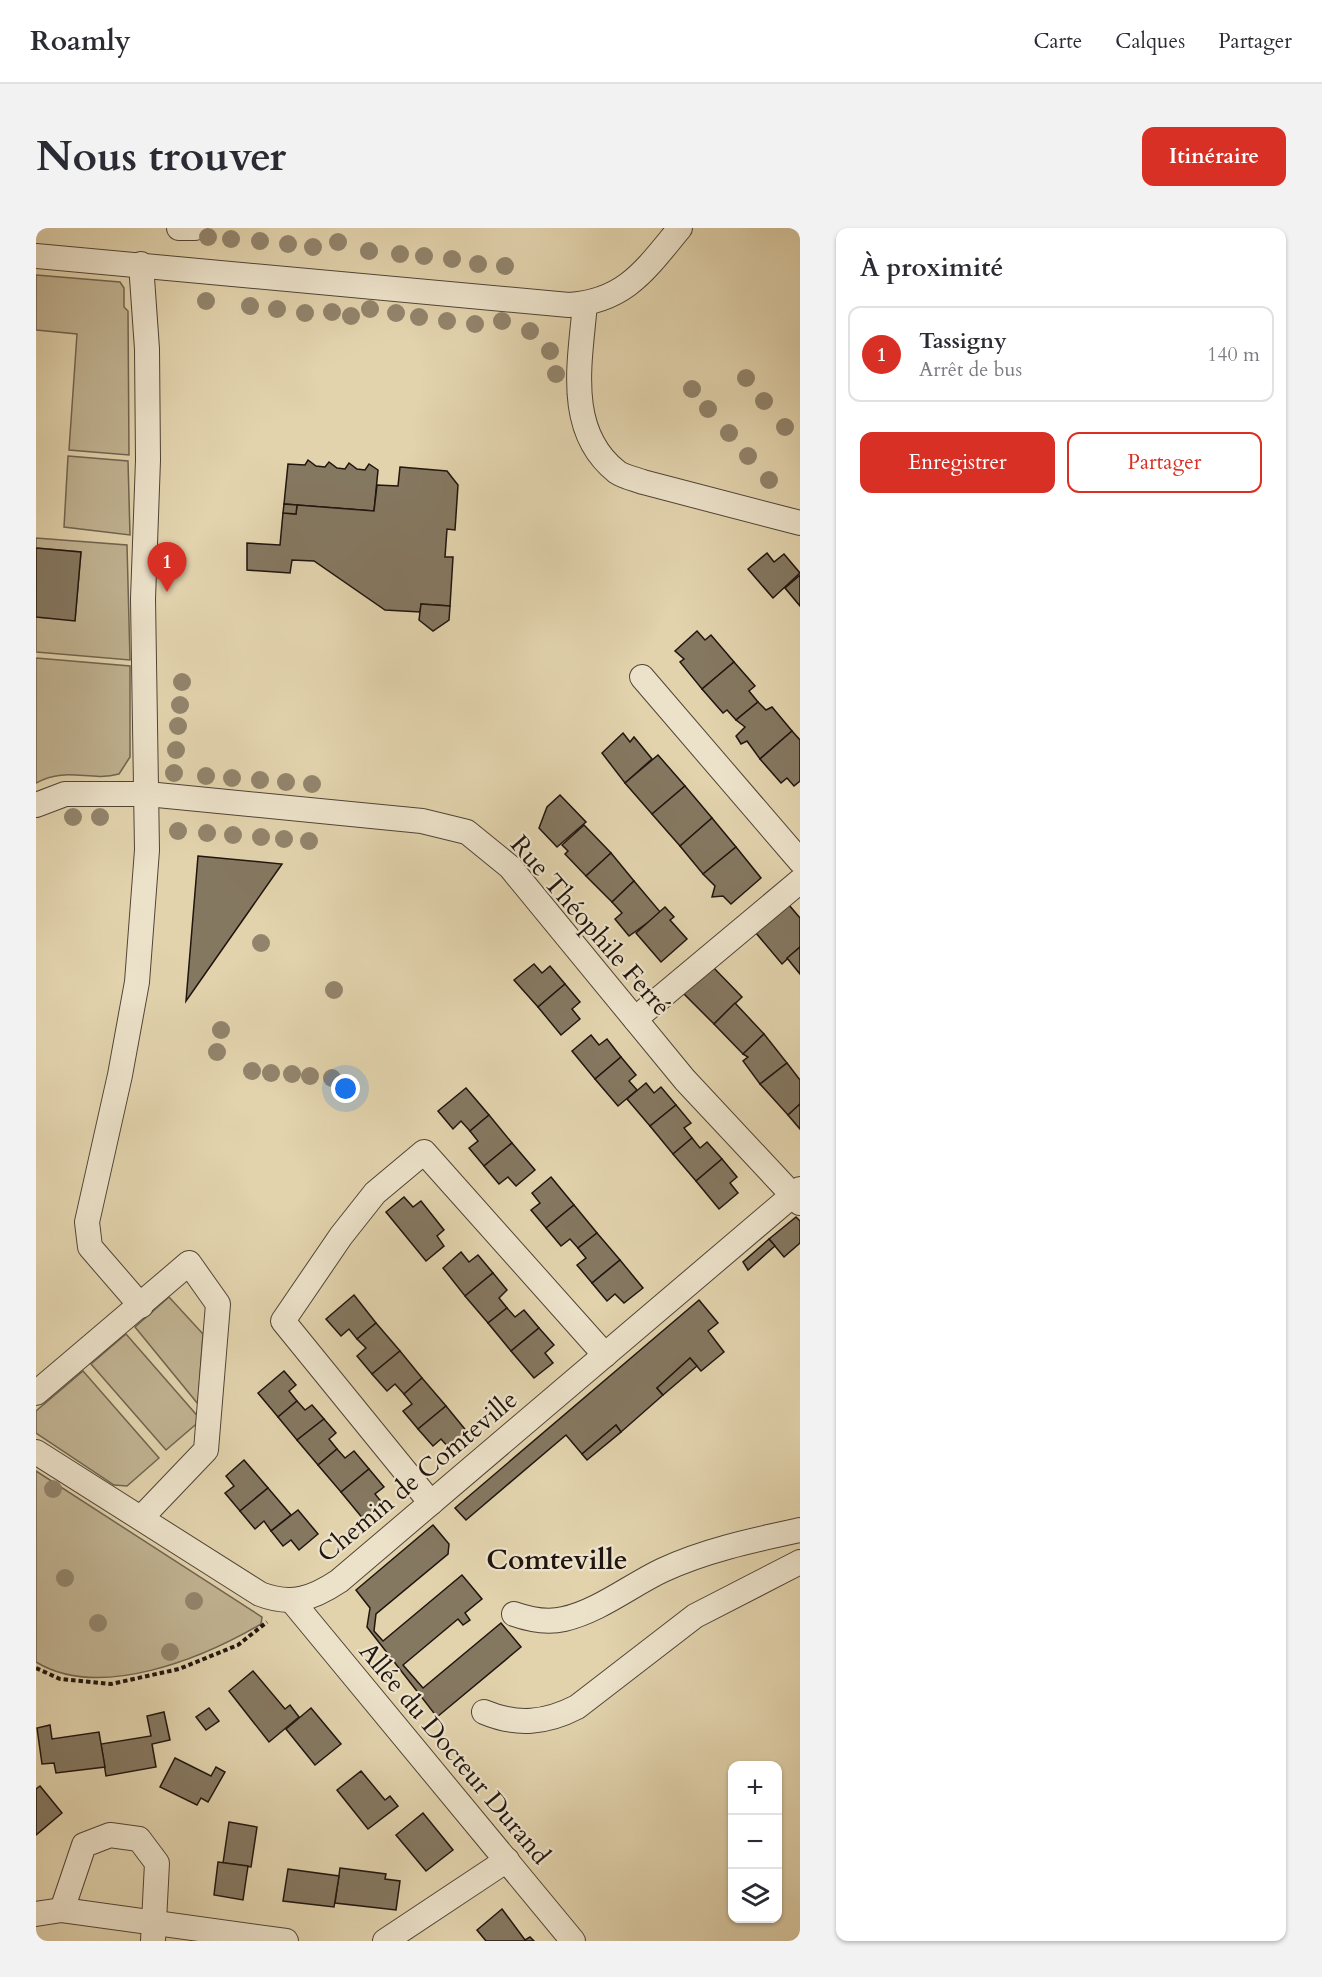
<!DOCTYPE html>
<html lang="fr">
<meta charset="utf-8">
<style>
body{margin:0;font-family:Cardo,serif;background:#f2f2f3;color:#2b2b33}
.controls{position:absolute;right:18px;bottom:18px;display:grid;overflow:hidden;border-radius:12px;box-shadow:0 2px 4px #0004}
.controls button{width:54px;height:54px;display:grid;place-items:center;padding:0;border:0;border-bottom:2px solid #e1e1e2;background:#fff;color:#2b2b33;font:30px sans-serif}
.you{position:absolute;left:310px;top:861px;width:21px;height:21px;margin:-15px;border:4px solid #fff;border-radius:50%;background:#1a73e8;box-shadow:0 0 0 9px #1a73e833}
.badge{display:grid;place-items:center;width:39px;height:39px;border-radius:50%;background:#d93025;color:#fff;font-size:20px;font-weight:700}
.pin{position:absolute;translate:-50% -50px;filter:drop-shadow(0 2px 3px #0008)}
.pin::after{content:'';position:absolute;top:32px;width:21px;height:18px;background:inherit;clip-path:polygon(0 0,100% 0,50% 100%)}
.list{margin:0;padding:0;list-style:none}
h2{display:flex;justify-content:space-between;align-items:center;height:78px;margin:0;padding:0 24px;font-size:26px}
h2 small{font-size:20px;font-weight:400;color:#7c7c81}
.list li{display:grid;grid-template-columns:39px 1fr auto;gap:18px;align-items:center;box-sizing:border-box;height:96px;margin:0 12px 12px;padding:0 12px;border:2px solid #e1e1e2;border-radius:12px}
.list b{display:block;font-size:22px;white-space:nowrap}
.list p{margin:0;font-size:20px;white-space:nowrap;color:#7c7c81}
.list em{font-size:20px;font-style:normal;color:#7c7c81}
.actions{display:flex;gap:12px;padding:18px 24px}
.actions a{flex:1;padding:14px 0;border:2px solid #d93025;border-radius:12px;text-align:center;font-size:21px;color:#d93025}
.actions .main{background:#d93025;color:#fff}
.icon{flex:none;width:33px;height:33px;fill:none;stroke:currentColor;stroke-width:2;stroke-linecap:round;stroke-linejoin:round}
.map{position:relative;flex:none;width:764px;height:1713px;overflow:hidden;border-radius:12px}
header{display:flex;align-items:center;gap:36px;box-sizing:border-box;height:84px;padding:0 30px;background:#fff;border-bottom:2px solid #e1e1e2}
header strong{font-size:28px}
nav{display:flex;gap:33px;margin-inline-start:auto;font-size:21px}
.intro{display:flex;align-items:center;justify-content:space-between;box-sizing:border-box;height:144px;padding:0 36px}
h1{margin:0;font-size:42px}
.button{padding:15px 27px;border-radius:12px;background:#d93025;color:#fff;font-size:21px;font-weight:700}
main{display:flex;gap:36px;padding:0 36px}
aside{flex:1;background:#fff;border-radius:12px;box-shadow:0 2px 4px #0004}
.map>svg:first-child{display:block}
.green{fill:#c1b392;stroke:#706450;stroke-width:1.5}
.building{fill:#857861;stroke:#20150f;stroke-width:1.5}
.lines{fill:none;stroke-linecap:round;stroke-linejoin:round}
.minor-casing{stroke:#504436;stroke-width:26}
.path{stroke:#20150f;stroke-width:4;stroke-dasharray:4.5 3;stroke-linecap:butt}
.minor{stroke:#ece2ca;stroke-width:24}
.tree{fill:#92846c}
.labels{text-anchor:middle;stroke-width:4.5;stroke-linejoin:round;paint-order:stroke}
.street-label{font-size:26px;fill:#20150f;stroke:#ece2ca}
.quarter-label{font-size:28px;font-weight:bold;fill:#20150f;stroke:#ece2ca}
</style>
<header>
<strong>Roamly</strong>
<nav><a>Carte</a><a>Calques</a><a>Partager</a></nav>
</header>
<div class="intro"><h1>Nous trouver</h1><a class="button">Itinéraire</a></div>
<main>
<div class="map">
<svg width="764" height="1713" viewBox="0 0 764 1713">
<rect width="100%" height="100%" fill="#e2d3ad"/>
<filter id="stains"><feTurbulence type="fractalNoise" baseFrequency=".00333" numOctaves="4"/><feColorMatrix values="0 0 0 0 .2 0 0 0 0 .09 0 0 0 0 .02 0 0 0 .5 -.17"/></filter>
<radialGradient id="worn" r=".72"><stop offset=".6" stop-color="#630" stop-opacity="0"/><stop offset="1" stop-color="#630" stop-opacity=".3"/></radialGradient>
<g class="green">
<path d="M0 47 84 54 88 60V79L92 83 93 227 33 222 41 106 0 102Z"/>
<path d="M32 228 92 233 94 307 28 299Z"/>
<path d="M0 310 91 317 94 432 0 424V389L39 392 45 324 0 320Z"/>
<path d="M0 430 94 438V529L83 546C53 554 31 538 0 555Z"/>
<path d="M133 1069 167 1106 162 1176 99 1099Z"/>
<path d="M90 1106 165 1192 130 1222 55 1136Z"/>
<path d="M47 1143 123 1230 91 1258 78 1257 0 1205V1183Z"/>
<path d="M0 1243 226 1389 225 1396C167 1430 64 1473 0 1434Z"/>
</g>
<g class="building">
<path d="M272 232 280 238 289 239 293 234 301 240 309 241 313 235 321 241 329 242 333 236 342 242 338 283 248 276 252 236 269 237Z"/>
<path d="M364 239 411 243 422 257 419 302 411 301 409 329H417L414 378 385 376 384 384 349 382 278 333 256 332 254 345 211 342V315L244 317 247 285 260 286 261 277 338 283 341 257 362 258Z"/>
<path d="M248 276 261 277 260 286 247 285Z"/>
<path d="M0 320 45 324 39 393 0 389Z"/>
<path d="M731 325 738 334 748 326 764 345 737 370 712 341Z"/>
<path d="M764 347V378L749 360Z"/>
<path d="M385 376 414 378 413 392 397 403 383 392Z"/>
<path d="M661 403 669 412 675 407 698 434 666 461 644 434 648 431 639 423Z"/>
<path d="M698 434 719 458 713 463 722 474 700 492 691 482 687 485 666 461Z"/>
<path d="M722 474 730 482 736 479 756 503 724 531 711 513 705 516 700 508 709 499 700 492Z"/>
<path d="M756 503 764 512V553L758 558 751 550 745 555 724 531Z"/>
<path d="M587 505 594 514 598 509 616 531 589 555 566 525Z"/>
<path d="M622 527 649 558 616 586 589 555Z"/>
<path d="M649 558 676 590 644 618 616 586Z"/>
<path d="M524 567 550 594 521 619 503 600 511 579Z"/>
<path d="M676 590 700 619 667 646 644 618Z"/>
<path d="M548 597 575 625 550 648 529 626 532 623 526 617Z"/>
<path d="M700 619 725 650 695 676 687 668 676 669 679 658 667 646Z"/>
<path d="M575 625 598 653 576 674 550 648Z"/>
<path d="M162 628 246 636 150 773Z"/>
<path d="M598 653 625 685 593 708 579 691 586 685 576 674Z"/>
<path d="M753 677 764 690V719L746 736 720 705Z"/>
<path d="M629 679 638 689 634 692 651 711 625 734 600 705Z"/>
<path d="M764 719V746L751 730Z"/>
<path d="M498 736 506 745 514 738 529 756 502 779 478 752Z"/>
<path d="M675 737 706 769 678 796 647 765Z"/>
<path d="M529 756 544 774 536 781 544 791 525 807 502 779Z"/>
<path d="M699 775 728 806 707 826 678 796Z"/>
<path d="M728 806 751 835 724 856 707 833 712 829 707 826Z"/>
<path d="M555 807 563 817 571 811 585 829 559 851 536 823Z"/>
<path d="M585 829 600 847 593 853 601 862 582 878 559 851Z"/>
<path d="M751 835 764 852V876L752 887 724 856Z"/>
<path d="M610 855 618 865 625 859 640 877 614 898 591 871Z"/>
<path d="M430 860 453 887 434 903 425 893 417 901 402 883Z"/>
<path d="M764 876V901L752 887Z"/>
<path d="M640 877 655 895 648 900 656 910 637 926 614 898Z"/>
<path d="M453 887 476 915 448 938 433 920 442 913 434 903Z"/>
<path d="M656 910 664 920 671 914 686 931 660 953 637 926Z"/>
<path d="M476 915 499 942 480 958 472 949 463 956 448 938Z"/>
<path d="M686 931 701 949 694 955 702 965 683 981 660 953Z"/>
<path d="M515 949 538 977 510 1000 495 982 504 975 496 965Z"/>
<path d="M368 969 377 979 385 973 408 1002 401 1008 408 1018 390 1033 350 984Z"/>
<path d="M538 977 561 1005 542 1020 534 1011 525 1018 510 1000Z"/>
<path d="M760 989 764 993V1015L748 1029 733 1011Z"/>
<path d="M561 1005 584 1032 556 1055 541 1037 550 1030 542 1020Z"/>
<path d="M733 1011 739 1018 712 1042 707 1034Z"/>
<path d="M425 1024 433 1034 442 1027 457 1045 429 1068 407 1040Z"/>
<path d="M584 1032 607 1060 588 1075 579 1066 571 1073 556 1055Z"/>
<path d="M457 1045 471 1062 463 1070 471 1080 452 1095 429 1068Z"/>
<path d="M318 1067 340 1095 321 1111 313 1101 305 1108 290 1091Z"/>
<path d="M663 1072 682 1095 672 1103 688 1124 665 1143 654 1130 621 1160 627 1167 585 1204 580 1197 546 1226 530 1207 430 1292 419 1280Z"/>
<path d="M471 1080 479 1089 488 1082 503 1100 475 1123 452 1095Z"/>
<path d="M340 1095 364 1123 336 1146 321 1128 330 1120 321 1111Z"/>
<path d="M503 1100 518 1117 509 1125 517 1135 498 1150 475 1123Z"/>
<path d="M364 1123 386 1150 368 1166 359 1156 351 1163 336 1146Z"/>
<path d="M654 1130 661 1138 627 1167 621 1160Z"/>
<path d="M248 1143 260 1157 253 1163 261 1173 242 1189 222 1165Z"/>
<path d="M386 1150 410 1178 382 1201 367 1183 376 1176 368 1166Z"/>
<path d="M261 1173 269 1182 276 1177 288 1191 261 1212 242 1189Z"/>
<path d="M410 1178 432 1205 414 1221 405 1211 397 1218 382 1201Z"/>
<path d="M288 1191 300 1205 293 1211 301 1221 282 1237 261 1212Z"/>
<path d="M580 1197 585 1204 551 1232 546 1226Z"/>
<path d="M301 1221 309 1230 318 1223 333 1241 305 1264 282 1237Z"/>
<path d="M208 1232 232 1260 204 1283 189 1265 198 1258 190 1248Z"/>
<path d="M333 1241 348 1259 339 1266 347 1276 328 1292 305 1264Z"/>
<path d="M232 1260 255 1287 235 1303 228 1293 219 1301 204 1283Z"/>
<path d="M262 1282 282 1306 263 1322 255 1312 247 1318 235 1303Z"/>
<path d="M397 1297 413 1316 412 1326 340 1386 338 1403 347 1413 426 1347 446 1371 429 1385 434 1392 427 1397 422 1391 367 1437 387 1460 465 1395 485 1419 401 1489 331 1399 334 1380 320 1362Z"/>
<path d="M217 1443 249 1481 254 1477 263 1489 233 1514 193 1463Z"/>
<path d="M173 1480 183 1493 170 1502 160 1489Z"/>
<path d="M275 1480 305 1516 279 1537 250 1501Z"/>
<path d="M128 1484 134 1512 116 1516 120 1539 70 1548 65 1516 115 1508 111 1488Z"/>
<path d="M14 1497 16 1511 63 1504 69 1539 20 1545 18 1535 6 1536 1 1500Z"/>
<path d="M139 1530 175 1548 180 1539 189 1544 172 1574 165 1570 161 1577 124 1559Z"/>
<path d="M325 1543 349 1572 354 1568 362 1578 332 1601 301 1562Z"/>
<path d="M4 1558 26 1585 0 1607V1561Z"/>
<path d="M387 1585 417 1622 390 1643 360 1607Z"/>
<path d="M193 1594 221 1599 215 1639 187 1635Z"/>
<path d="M182 1634 212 1638 207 1672 178 1667Z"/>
<path d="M304 1640 350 1646 349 1651 364 1653 360 1682 299 1675Z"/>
<path d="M252 1641 303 1648 298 1679 247 1673Z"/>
<path d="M466 1681 489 1712 494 1709 498 1713H450L441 1702Z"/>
</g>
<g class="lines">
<defs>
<g id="minor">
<path d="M143 0H159"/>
<path d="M0 28 533 77C590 73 610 41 644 0"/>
<path d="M105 36 111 121 112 232 107 371 111 622 101 754 84 847 51 994 54 1019 105 1078"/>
<path d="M549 76C544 134 529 203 581 244 588 249 599 251 607 254L764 295"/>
<path d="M606 449 764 633"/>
<path d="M0 577 29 566H111L386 593 431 604 474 639 649 852 764 975"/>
<path d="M599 791 764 653"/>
<path d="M0 1165 153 1035 182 1076 170 1222 106 1289"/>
<path d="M0 1224 224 1366C255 1378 276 1371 303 1353L764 961"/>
<path d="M395 1275 247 1093 305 1008 339 965 388 924 569 1127"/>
<path d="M256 1373 537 1713"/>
<path d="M478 1386C495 1392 511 1395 528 1391 563 1383 595 1357 627 1342 670 1322 718 1312 764 1302"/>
<path d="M448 1484C481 1498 510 1495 541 1479L659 1388 764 1334"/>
<path d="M26 1682 48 1617 74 1607 103 1611 121 1635 117 1713"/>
<path d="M0 1686 26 1682 250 1713"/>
<path d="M349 1713 471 1632"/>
</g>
</defs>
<use href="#minor" class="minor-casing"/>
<path class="path" d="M0 1440 24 1451 75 1456 143 1441 202 1417 231 1394"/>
<use href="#minor" class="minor"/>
</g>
<g class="tree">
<circle cx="172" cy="9" r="9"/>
<circle cx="195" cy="11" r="9"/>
<circle cx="224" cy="13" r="9"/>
<circle cx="302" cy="14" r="9"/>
<circle cx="252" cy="16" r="9"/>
<circle cx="277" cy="19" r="9"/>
<circle cx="333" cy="23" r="9"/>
<circle cx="364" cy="26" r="9"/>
<circle cx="388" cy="28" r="9"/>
<circle cx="416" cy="31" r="9"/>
<circle cx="442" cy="36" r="9"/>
<circle cx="469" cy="38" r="9"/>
<circle cx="170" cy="73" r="9"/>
<circle cx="214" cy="78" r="9"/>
<circle cx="241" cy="81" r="9"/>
<circle cx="334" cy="81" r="9"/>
<circle cx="296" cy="84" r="9"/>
<circle cx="269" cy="85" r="9"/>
<circle cx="360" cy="85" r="9"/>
<circle cx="315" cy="88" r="9"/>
<circle cx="383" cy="89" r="9"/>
<circle cx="411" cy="93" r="9"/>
<circle cx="466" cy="93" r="9"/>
<circle cx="439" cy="96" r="9"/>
<circle cx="494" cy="103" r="9"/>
<circle cx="514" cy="123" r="9"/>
<circle cx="520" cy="146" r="9"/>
<circle cx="710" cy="150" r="9"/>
<circle cx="656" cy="161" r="9"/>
<circle cx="728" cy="173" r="9"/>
<circle cx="672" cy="181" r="9"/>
<circle cx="749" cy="199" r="9"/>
<circle cx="693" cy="205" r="9"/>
<circle cx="712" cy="228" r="9"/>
<circle cx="733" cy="252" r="9"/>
<circle cx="146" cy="454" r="9"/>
<circle cx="144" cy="477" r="9"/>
<circle cx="142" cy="498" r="9"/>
<circle cx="140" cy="522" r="9"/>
<circle cx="138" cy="545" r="9"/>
<circle cx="170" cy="548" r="9"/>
<circle cx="196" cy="550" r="9"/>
<circle cx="224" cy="552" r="9"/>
<circle cx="250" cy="554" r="9"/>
<circle cx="276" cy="556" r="9"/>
<circle cx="37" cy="589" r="9"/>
<circle cx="64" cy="589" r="9"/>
<circle cx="142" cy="603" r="9"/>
<circle cx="171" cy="605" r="9"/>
<circle cx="197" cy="607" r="9"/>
<circle cx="225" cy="609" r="9"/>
<circle cx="248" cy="611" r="9"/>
<circle cx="273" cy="613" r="9"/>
<circle cx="225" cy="715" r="9"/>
<circle cx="298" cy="762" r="9"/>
<circle cx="185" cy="802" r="9"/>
<circle cx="181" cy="824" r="9"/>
<circle cx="216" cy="843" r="9"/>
<circle cx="235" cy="845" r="9"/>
<circle cx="256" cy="846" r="9"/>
<circle cx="274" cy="848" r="9"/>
<circle cx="296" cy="850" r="9"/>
<circle cx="17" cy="1261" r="9"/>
<circle cx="29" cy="1350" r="9"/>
<circle cx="158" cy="1373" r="9"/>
<circle cx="62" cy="1395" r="9"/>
<circle cx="134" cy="1424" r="9"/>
</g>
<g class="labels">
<g class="street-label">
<text transform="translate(555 697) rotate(49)" y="9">Rue Théophile Ferré</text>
<text transform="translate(381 1248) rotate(-40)" y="9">Chemin de Comteville</text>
<text transform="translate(419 1525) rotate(50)" y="9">Allée du Docteur Durand</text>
</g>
<g class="quarter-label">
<text x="521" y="1341">Comteville</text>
</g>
</g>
<rect width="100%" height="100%" filter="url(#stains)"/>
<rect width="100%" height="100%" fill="url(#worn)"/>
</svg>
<div class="controls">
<button>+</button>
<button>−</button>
<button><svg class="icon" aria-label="layers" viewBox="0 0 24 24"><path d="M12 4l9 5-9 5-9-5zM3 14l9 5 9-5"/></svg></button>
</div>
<div class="you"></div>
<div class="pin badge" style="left:131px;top:364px">1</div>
</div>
<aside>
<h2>À proximité<small></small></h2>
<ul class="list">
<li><span class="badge">1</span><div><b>Tassigny</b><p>Arrêt de bus</p></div><em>140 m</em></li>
</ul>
<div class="actions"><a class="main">Enregistrer</a><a>Partager</a></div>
</aside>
</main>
